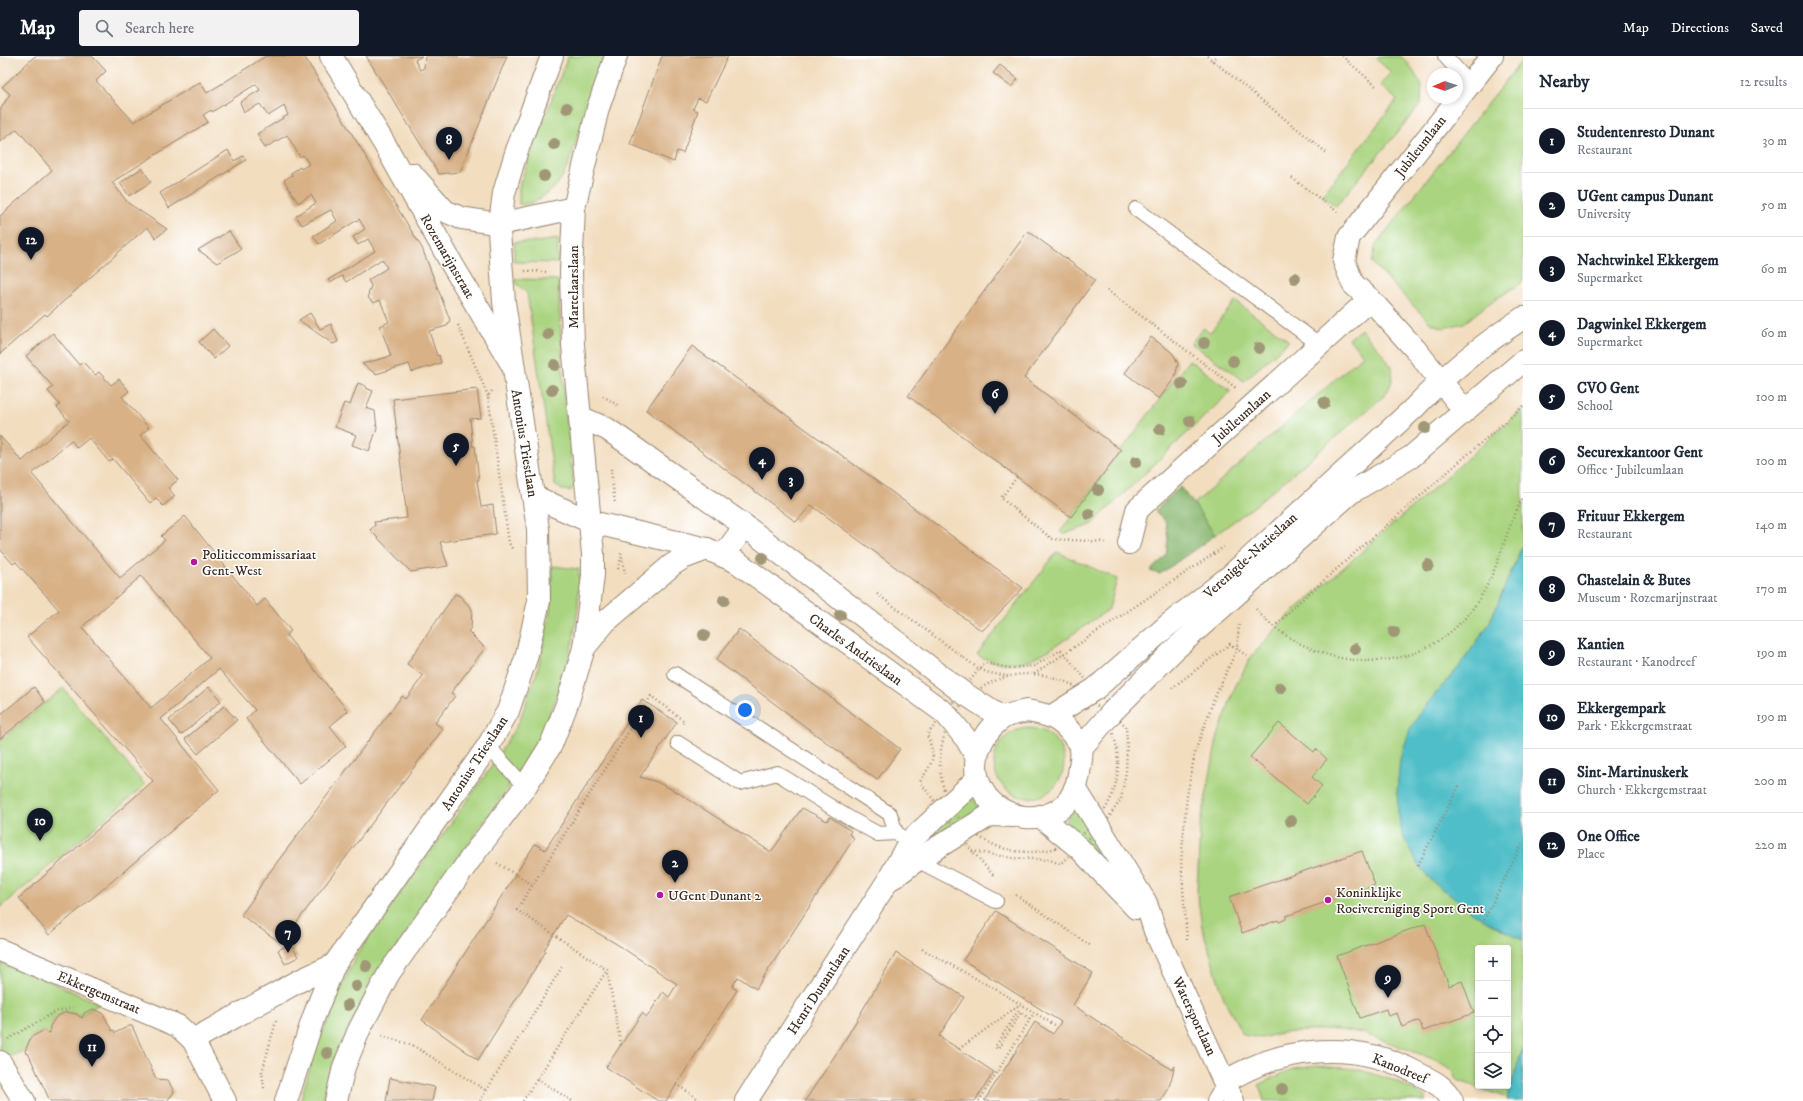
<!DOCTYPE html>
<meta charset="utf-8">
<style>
body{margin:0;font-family:"IM FELL DW Pica",serif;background:#f2f2f3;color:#1f2937}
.controls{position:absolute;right:12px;bottom:12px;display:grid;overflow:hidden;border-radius:4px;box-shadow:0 2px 6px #0003}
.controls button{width:36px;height:36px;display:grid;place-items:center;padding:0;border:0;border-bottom:1px solid #e0e1e3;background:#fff;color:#1f2937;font:20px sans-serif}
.compass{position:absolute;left:1427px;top:12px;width:36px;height:36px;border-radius:50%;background:#fff;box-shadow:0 2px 6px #0003;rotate:268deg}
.you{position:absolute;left:745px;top:654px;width:14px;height:14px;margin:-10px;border:3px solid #fff;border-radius:50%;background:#1a73e8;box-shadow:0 0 0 6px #1a73e833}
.badge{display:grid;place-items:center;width:26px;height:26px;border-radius:50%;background:#111827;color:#fff;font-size:13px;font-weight:700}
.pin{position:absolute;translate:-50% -33px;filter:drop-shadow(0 1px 2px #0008)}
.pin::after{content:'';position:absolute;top:21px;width:14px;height:12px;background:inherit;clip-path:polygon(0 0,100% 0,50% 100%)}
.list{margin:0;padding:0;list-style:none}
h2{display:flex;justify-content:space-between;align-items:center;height:52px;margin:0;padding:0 16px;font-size:17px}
h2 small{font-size:13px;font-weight:400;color:#747a83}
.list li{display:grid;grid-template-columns:26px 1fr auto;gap:12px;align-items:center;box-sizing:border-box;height:64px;padding:0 16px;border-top:1px solid #e0e1e3}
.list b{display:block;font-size:15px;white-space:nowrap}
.list p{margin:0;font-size:13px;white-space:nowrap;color:#747a83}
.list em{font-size:13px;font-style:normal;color:#747a83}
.icon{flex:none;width:22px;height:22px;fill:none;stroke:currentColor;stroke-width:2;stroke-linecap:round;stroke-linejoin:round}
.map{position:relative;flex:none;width:1523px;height:1045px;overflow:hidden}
header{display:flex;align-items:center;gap:24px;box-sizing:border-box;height:56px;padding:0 20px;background:#111827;color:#fff}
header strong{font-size:19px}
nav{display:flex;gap:22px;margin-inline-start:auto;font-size:14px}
.search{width:280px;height:36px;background:#f2f2f3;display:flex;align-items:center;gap:10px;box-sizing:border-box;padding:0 14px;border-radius:4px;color:#747a83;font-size:15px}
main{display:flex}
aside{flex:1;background:#fff}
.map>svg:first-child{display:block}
.green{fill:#aad480;stroke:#727f4f;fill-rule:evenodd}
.forest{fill:#87b66e;stroke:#617046}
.water{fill:#50bec8;stroke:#467473}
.building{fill:#d8b186;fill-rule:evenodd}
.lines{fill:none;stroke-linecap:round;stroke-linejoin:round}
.service-casing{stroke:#96846e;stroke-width:16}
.minor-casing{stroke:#96846e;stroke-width:24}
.tertiary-casing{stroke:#96846e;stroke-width:24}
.primary-casing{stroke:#96846e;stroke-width:24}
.path{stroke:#96846e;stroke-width:2.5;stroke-dasharray:1 3;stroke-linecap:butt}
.service{stroke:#fff;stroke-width:14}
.minor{stroke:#fff;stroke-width:22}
.tertiary{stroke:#fff;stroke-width:22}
.primary{stroke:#fff;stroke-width:22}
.tree{fill:#a09776}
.poi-dot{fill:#b5179e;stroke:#fff;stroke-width:1.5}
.labels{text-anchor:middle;stroke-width:3;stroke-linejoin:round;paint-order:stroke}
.street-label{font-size:14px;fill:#3b2a1e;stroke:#fff}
.poi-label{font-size:14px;fill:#3b2a1e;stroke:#fff;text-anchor:start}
</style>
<header>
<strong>Map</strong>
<div class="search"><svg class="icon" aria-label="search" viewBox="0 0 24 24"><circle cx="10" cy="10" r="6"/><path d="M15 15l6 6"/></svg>Search here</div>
<nav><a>Map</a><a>Directions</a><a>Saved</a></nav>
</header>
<main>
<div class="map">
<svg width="1523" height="1045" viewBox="0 0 1523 1045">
<rect width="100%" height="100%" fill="#fff"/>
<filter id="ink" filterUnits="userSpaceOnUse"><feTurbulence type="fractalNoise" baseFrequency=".025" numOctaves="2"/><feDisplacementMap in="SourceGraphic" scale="8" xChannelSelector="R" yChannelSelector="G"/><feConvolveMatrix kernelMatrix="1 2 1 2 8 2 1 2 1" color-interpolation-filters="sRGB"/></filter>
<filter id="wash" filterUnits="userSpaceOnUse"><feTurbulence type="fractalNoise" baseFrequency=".012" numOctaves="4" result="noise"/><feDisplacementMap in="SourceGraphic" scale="16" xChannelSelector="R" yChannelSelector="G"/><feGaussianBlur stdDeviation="0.9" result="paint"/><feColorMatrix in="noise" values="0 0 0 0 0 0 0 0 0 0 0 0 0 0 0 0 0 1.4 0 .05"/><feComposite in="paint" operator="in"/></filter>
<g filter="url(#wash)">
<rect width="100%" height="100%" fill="#f2ddbf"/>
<g class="green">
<path d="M568 0H604L568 110C565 115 563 121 559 126 552 135 531 152 519 148V133L520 127Z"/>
<path d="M1379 0H1401L1408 7 1422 29 1421 48 1336 150 1322 139 1397 44 1380 29 1391 16 1376 3Z"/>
<path d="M1523 3V226L1488 248 1464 267 1444 272 1430 267 1372 207 1376 188Z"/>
<path d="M558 183V207L514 206V186H536Z"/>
<path d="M515 223 558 224 564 337 574 430 570 435 562 434 555 429 527 237 516 227Z"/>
<path d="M1235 245 1289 285 1244 325 1191 287 1203 272 1210 277Z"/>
<path d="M1361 273C1369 284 1390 302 1392 316 1394 324 1389 332 1385 339L1256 449 1215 479 1194 448 1363 299 1349 283Z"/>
<path d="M1189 304 1231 335 1091 469 1064 478 1060 476Z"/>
<path d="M1523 353V488L1489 568 1459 611 1426 649 1410 673 1402 778 1418 809 1433 826 1484 864 1523 884V992L1507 1042 1457 1024 1452 1014 1436 1004 1363 977 1330 973 1282 977 1261 982 1243 979 1224 943 1202 871 1197 835 1200 771 1217 683 1235 631 1251 601 1283 565ZM1478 892H1508V1030H1478Z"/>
<path d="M1057 496 1117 523 1109 553C1095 563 1080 573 1066 583 1035 604 1013 617 977 599Z"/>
<path d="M552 510 579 513 578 552 573 585 563 625 542 676 506 735 421 854 360 949 335 999 323 1045H306L301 1043 315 994 355 901 487 717 519 666 537 616 546 577 551 547Z"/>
<path d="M63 632 145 729 0 852V685Z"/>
<circle cx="1029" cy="707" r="35"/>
<path d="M972 742 981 753 929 787 926 783Z"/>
<path d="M1075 754H1080L1111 806 1105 808 1065 764Z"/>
<path d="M0 907 42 922 100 948 84 957 82 962C79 960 77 958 73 957 59 954 50 964 50 977L43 975 31 981 26 994 4 1003 0 995Z"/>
<path d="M1317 1010 1357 1013 1396 1025 1425 1041 1427 1045H1264L1259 1029 1292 1013Z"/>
</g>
<path class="forest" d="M1180 431 1194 448 1215 479 1160 518 1150 515 1166 500 1168 482 1165 465 1155 455Z"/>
<g class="water">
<path d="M1523 488V884L1484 864 1469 854 1433 826 1418 809 1402 778 1398 756 1397 734 1400 703 1410 673 1426 649 1459 611 1489 568Z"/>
<path d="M1523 992V1045H1507V1042Z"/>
</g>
<g id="blocks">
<g class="building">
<path d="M35 0H92L106 15 96 25 134 66 200 26 207 37 266 0H304L422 192 450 264 447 270 429 275 437 300 439 299 441 307 412 316 409 308 376 318 362 308 391 300 380 270 389 266 380 244 374 247 369 243 368 239 371 230 368 224 387 212 382 203 346 226 342 220 330 227 328 224 375 195 368 183 358 189 353 181 365 173 359 163 319 188 313 180 337 165 331 154 302 169 296 160 316 147 311 139 298 147 284 124 292 119 291 117 300 111 301 113 309 108 303 99 300 101 287 79 265 92 257 78 288 59 284 50 268 60 260 48 244 56 240 46 260 34 256 28 212 56 211 54 203 59 208 66 112 126 128 147 167 173 156 182 147 171 47 260 45 258 0 298V160L52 114 17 73 0 86V54L10 38 2 31Z"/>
<path d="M366 0H422L415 4 420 14 424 12 425 0H507L460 116 439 118Z"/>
<path d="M662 0H728L706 45 698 42 693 53 698 55 683 97 677 95 674 106 630 88Z"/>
<path d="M1000 9 1018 23 1011 31 993 17Z"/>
<path d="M228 94 234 105 243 100 246 104 169 152 160 137Z"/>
<path d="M142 112 151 126 129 140 120 127Z"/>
<path d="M229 175 241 193 217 207 198 194Z"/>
<path d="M1028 175 1095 224 1024 322 1121 394 1071 461 908 340Z"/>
<path d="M310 257 320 273 331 268 338 286 333 288 299 264Z"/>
<path d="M213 273 228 290 214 303 199 286Z"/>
<path d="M53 277 79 309 83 306 95 319 99 316 111 329 119 323 129 335 122 341 149 372 140 379 178 424 168 432 175 440 163 450 156 442 150 447 113 403 109 406 89 382 77 392 71 384 32 418 120 522 165 484 161 480 185 460 257 550 265 543 291 575 286 579 348 655 330 670 346 690 300 728 246 663 255 654 219 613 161 663 219 734 49 879 19 842 153 725 27 581 59 554 16 506 13 508 0 493V380L22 405 69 365 57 351 60 349 48 335 53 331 26 300ZM141 520 210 602 151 652 82 571Z"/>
<path d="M1151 281 1170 295 1174 299 1178 308 1175 321 1159 343 1125 317Z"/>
<path d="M692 290 1023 532 982 575 811 449 796 466 646 354Z"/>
<path d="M358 327 366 330V332L373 335 366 352 375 355 377 373 369 395 352 389 356 379 335 371 344 347 350 349Z"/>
<path d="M477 333 481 362 470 363 473 391 475 390 479 424H477L481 451 493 449 496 478 440 486 448 510 411 516 370 474 375 469 374 466 407 462 393 343Z"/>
<path d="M455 538 460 540 472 553 471 572 468 575 485 592 451 637 455 640 435 667 443 673 281 887 241 859 252 844 263 825 402 640 406 643 423 620 407 608Z"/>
<path d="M739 573 900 693 877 724 716 604Z"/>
<path d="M34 631 45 646 0 683V659Z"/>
<path d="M209 631 221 645 181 679 169 664Z"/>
<path d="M642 644 677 666 640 721 657 726 677 736 771 796 802 752 827 765 830 761 851 775 849 778 854 782 756 933 738 921 732 931 737 934 666 1045H658L606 1011 642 957 647 961 663 936 669 941 677 928 615 887 566 859 544 894 546 895 478 1004 422 964 535 788 545 794Z"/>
<path d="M224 650 237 664 198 698 185 683Z"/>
<path d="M1279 667 1314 696 1316 693 1327 703 1312 721 1322 730 1307 748 1250 701Z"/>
<path d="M1362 795 1375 829 1286 860V863L1279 866 1278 864 1242 877 1229 841Z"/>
<path d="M996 855 1093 917 1073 949 1172 1014 1175 1010 1168 1034 1161 1045H984L1035 966 1053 978 1061 966 963 904Z"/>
<path d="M1425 868 1449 930 1462 925 1474 957 1423 975 1420 966 1417 965 1402 971 1397 957 1388 960 1386 953 1360 962 1337 900Z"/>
<path d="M291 888 298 901 285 908 278 894Z"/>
<path d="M896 897 964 941 939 980 994 1016 975 1045H805L845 984Z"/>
<path d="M93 953 103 957 112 975 114 974 115 977 129 970H132L156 1023 168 1024 174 1036 167 1045H50L28 997 26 998 25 995 31 981 43 975 50 977V970L56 961 66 956 76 958 82 962 84 957Z"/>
<path d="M390 1022 435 1031 432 1045H386Z"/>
</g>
</g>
</g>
<g filter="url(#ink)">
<use href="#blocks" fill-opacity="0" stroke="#96846e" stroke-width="1"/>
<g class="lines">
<defs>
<g id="service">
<path d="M1445 0 1469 27"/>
<path d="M1136 153 1320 289"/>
<path d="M675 618 890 758 896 777"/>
<path d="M678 687 740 727 777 717 849 762 878 778 896 777 904 782"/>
<path d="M488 690 525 731"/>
<path d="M917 804 996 845"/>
<path d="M1214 1045 1225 1026"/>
</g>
<g id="minor">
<path d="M1464 354 1415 293 1370 243 1353 228 1344 205 1349 181 1357 171 1492 0"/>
<path d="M1129 487 1137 454 1370 243"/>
<path d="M0 894 178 970 193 984 225 1045"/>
<path d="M193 984 299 925 334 909"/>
<path d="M0 1006 24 1045"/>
<path d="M1225 1026C1284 989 1356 984 1417 1017 1432 1025 1444 1029 1452 1045"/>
</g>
<g id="tertiary">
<path d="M331 0 385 89 453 210 513 310"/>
<path d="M412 118 445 155 461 162 500 168 574 152"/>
<path d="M580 361 607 373 623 384 745 470 962 636 1002 662"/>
<path d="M533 440 591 466 707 493 737 506 945 657 967 684 976 700"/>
<path d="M723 500 745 470"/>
<path d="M584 592 605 566 672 509 683 502 707 493"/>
<path d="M1027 655C1049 659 1059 661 1073 679 1076 682 1081 688 1081 692 1082 697 1081 705 1080 710 1079 723 1076 734 1069 744 1047 772 999 764 983 735 968 710 979 679 1001 663 1007 658 1019 657 1027 655Z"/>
<path d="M1052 660 1095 633 1167 570 1229 521 1414 352C1447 317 1483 288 1523 262"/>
<path d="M1081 692 1113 655 1174 594 1350 437 1411 401 1523 305"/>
<path d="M1075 732 1146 847 1155 875 1233 1045"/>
<path d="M1040 760 1079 792 1136 852"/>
<path d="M894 821 917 804 990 759 1013 760"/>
<path d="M746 1045 889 823 909 786 977 723"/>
</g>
<g id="primary">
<path d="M286 1045 314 960 334 909 488 690 508 655 526 602 539 545 538 473 504 246 499 175 504 137 516 97 552 0"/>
<path d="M336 1045 344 1011 359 974 389 917 476 795 525 731 551 689 567 648 584 592 593 519V498L573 289 571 217 574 152 598 52 616 0"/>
</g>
</defs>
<use href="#service" class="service-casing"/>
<use href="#minor" class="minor-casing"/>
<use href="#tertiary" class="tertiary-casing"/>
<use href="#primary" class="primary-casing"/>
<g class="path">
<path d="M1207 0 1327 97"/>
<path d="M1342 0 1376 30"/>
<path d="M1212 5 1216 0"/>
<path d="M1292 122 1339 157"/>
<path d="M525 215 548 216"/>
<path d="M1107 234 1236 332"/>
<path d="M458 269 488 340"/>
<path d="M492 335 488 340 509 487 513 494"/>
<path d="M603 340 619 350"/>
<path d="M611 413 615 448"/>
<path d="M1017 421 1001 442 1052 483 1107 486"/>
<path d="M621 497 625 517"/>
<path d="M618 513 621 501"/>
<path d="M877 538 979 613 989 617 1008 620"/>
<path d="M1256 553C1274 577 1313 597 1341 602 1408 615 1464 582 1491 521 1503 495 1509 466 1523 442"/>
<path d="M1274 571 1299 546 1523 350"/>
<path d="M1061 594 1126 671 1127 686 1126 716 1121 743 1100 775 1088 783 1060 808 1050 804 1012 802 972 795 920 726C933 704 937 704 927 679L984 607 1011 612 1034 610Z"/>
<path d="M1034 618 1224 491"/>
<circle cx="1029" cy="707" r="89"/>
<path d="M1172 632 1230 588 1247 600"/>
<path d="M974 797 994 820"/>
<path d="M497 807 533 829"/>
<path d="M1418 809 1459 730"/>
<path d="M1016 839 1091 890"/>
<path d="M1484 864 1523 786"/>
<path d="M1187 884 1181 806 1187 740 1195 696 1214 643 1237 593 1239 569"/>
<path d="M922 893 995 933 1058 971"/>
<path d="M1014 953 1018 955 995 991 998 993 1021 956 1030 964"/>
<path d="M382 980 412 989 487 1035"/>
<path d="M8 983 55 956 73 952"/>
<path d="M621 989 607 914 517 854 651 640 684 665 683 669"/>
<path d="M959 993 1019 949"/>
<path d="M537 1023 572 1045"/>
<path d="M676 1028 701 1045"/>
<path d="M264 1032 262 1016 276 965"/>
<path d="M480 1045 562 911"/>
<path d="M523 1045 607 914"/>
<path d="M979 1045 1034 957"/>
</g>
<use href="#service" class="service"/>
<use href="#minor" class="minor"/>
<use href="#tertiary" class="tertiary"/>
<use href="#primary" class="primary"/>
</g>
<g class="tree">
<circle cx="567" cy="52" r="6"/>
<circle cx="554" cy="88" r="6"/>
<circle cx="544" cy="120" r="6"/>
<circle cx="1295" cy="222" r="6"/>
<circle cx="548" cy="278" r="6"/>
<circle cx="1204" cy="287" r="6"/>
<circle cx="1259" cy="292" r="6"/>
<circle cx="1233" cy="305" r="6"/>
<circle cx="555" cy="309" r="6"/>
<circle cx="1182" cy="328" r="6"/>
<circle cx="552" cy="334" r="6"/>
<circle cx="1324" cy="347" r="6"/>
<circle cx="1190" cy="365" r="6"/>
<circle cx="1425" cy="372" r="6"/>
<circle cx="1160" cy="373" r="6"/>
<circle cx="1136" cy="406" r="6"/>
<circle cx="1098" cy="434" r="6"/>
<circle cx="1089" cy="458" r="6"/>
<circle cx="763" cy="502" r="6"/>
<circle cx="1428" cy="509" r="6"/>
<circle cx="724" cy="544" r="6"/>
<circle cx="840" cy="559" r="6"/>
<circle cx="1394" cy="576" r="6"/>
<circle cx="704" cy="579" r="6"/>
<circle cx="1355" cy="593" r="6"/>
<circle cx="1280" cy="632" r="6"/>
<circle cx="1291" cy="765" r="6"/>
<circle cx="366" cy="910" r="6"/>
<circle cx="356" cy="930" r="6"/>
<circle cx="348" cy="949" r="6"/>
<circle cx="327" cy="997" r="6"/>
<circle cx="1282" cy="1033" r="6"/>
</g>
</g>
<g class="poi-dot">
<circle cx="194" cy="506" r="4"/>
<circle cx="660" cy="839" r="4"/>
<circle cx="1328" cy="844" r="4"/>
</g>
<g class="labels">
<g class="street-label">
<text transform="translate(1420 90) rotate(-52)" y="5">Jubileumlaan</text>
<text transform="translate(448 200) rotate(60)" y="5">Rozemarijnstraat</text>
<text transform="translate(573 231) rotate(-90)" y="5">Martelaarslaan</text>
<text transform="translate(1241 360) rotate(-42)" y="5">Jubileumlaan</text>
<text transform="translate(525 387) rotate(81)" y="5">Antonius Triestlaan</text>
<text transform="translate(1250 499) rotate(-42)" y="5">Verenigde-Natieslaan</text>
<text transform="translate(856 593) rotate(36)" y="5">Charles Andrieslaan</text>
<text transform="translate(474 707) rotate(-57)" y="5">Antonius Triestlaan</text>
<text transform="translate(818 934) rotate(-57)" y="5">Henri Dunantlaan</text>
<text transform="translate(99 936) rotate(23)" y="5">Ekkergemstraat</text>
<text transform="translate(1195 960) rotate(65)" y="5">Watersportlaan</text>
<text transform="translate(1400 1012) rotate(22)" y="5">Kanodreef</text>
</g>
<g class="poi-label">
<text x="202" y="503">Politiecommissariaat<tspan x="202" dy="16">Gent-West</tspan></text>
<text x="1336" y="841">Koninklijke<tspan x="1336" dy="16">Roeivereniging Sport Gent</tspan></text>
<text x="668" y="844">UGent Dunant 2</text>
</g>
</g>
</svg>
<div class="controls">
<button>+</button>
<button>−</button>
<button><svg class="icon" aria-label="locate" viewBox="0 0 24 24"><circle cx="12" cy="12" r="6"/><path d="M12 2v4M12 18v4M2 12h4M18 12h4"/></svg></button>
<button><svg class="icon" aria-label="layers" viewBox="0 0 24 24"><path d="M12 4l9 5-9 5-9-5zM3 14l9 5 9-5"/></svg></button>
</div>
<svg class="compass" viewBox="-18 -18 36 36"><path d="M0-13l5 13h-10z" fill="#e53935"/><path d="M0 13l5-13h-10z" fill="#747a83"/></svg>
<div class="you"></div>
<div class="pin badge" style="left:641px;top:682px">1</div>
<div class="pin badge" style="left:675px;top:827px">2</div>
<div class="pin badge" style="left:791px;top:444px">3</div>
<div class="pin badge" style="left:762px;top:424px">4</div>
<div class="pin badge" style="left:456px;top:410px">5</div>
<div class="pin badge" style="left:995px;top:358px">6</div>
<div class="pin badge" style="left:288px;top:897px">7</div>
<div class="pin badge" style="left:449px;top:104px">8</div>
<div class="pin badge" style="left:1388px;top:942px">9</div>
<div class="pin badge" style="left:40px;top:785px">10</div>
<div class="pin badge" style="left:92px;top:1011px">11</div>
<div class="pin badge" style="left:31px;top:204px">12</div>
</div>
<aside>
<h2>Nearby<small>12 results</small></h2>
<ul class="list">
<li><span class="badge">1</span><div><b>Studentenresto Dunant</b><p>Restaurant</p></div><em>30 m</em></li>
<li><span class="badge">2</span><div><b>UGent campus Dunant</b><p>University</p></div><em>50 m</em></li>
<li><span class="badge">3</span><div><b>Nachtwinkel Ekkergem</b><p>Supermarket</p></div><em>60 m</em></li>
<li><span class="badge">4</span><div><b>Dagwinkel Ekkergem</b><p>Supermarket</p></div><em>60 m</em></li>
<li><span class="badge">5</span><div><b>CVO Gent</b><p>School</p></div><em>100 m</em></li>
<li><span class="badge">6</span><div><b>Securexkantoor Gent</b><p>Office · Jubileumlaan</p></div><em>100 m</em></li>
<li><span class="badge">7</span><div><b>Frituur Ekkergem</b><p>Restaurant</p></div><em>140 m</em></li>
<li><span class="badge">8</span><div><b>Chastelain &amp; Butes</b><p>Museum · Rozemarijnstraat</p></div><em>170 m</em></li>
<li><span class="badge">9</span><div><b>Kantien</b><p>Restaurant · Kanodreef</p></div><em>190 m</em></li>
<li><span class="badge">10</span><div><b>Ekkergempark</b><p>Park · Ekkergemstraat</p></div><em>190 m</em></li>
<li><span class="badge">11</span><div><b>Sint-Martinuskerk</b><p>Church · Ekkergemstraat</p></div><em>200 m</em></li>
<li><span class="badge">12</span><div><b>One Office</b><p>Place</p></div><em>220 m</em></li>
</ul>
</aside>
</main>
